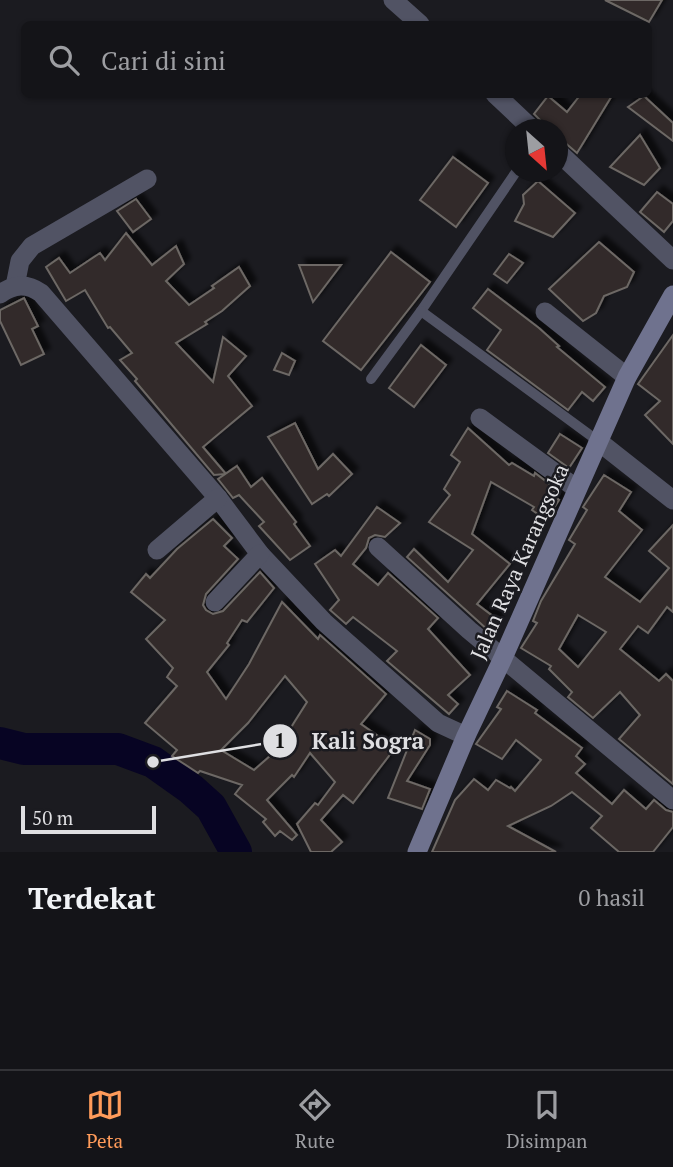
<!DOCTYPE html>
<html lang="id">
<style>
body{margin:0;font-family:"PT Serif",serif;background:#1d1d21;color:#f1f3f6}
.compass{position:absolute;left:505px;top:119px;width:63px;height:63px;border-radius:50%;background:#141418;box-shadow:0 2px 5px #0004;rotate:153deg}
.scale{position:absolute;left:21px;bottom:18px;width:135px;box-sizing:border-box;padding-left:7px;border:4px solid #dfdfe2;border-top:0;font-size:19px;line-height:24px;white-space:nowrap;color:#dfdfe2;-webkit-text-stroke:5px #1b1b20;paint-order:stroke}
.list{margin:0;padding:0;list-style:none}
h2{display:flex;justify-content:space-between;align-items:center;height:91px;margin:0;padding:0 28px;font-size:30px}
h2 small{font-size:23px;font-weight:400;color:#9d9ea2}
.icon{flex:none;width:38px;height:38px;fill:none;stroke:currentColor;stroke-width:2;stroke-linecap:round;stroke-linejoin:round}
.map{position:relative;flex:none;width:673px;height:852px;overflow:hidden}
.search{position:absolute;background:#141418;box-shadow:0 2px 5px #0004;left:21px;right:21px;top:21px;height:77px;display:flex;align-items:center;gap:18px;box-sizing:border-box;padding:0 24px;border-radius:10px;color:#9d9ea2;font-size:26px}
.sheet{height:217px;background:#141418}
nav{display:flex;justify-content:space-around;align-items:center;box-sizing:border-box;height:98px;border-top:2px solid #333337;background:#141418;font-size:19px;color:#9d9ea2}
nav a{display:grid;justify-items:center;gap:4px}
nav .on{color:#ff9b5a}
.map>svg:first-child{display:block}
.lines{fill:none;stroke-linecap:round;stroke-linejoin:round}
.river{stroke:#070423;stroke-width:32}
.building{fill:#312c29;stroke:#6d6865;stroke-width:2;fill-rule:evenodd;filter:url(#shadow)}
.service{stroke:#515364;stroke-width:10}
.minor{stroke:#515364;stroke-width:19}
.secondary{stroke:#6f728e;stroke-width:19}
.labels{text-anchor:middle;stroke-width:5;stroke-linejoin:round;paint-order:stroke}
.street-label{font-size:21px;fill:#dfdfe2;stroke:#1b1b20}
.leader{fill:none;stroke:#dfdfe2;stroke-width:2.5}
.callout-dot{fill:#dfdfe2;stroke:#1b1b20;stroke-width:2.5}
.mark-label{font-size:21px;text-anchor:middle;font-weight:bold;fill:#111}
.callout-label{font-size:23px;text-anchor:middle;font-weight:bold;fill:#dfdfe2;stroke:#1b1b20;stroke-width:5;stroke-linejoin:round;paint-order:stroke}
</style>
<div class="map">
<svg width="673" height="852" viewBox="0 0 673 852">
<defs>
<filter id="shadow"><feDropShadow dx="6" dy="-6" stdDeviation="2" flood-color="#0009"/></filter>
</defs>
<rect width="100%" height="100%" fill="#1b1b20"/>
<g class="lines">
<path class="river" d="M0 743 24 749H118L153 762 191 789 211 807 236 852"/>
</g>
<g class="building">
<path d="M605 0H662L649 22Z"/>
<path d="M581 94H613L577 153 557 136V130H550L534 114 548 96 567 112Z"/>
<path d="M644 96 673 123V141L628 107Z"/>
<path d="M640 135 660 168 644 185 610 167Z"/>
<path d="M453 157 488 183 456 227 420 200Z"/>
<path d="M538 181 575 213 553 237 515 221 524 204 523 195Z"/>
<path d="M657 192 673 204V221L664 232 640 212Z"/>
<path d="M136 199 151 219 133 232 117 211Z"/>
<path d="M126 233 152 265 176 246 184 264 166 281 189 305 214 288 212 286 239 267 250 286 222 311 205 322 207 324 176 343 213 382 223 337 246 356 228 376 252 406 203 447 226 474 214 475 135 381 137 379 120 360 132 353 110 327 108 328 85 290 66 301 46 267 59 258 70 273 100 253 105 260Z"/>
<path d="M599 242 634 272 627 287 604 296 596 313 583 321 549 289Z"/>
<path d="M391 252 430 282 361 370 323 341Z"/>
<path d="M509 254 523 263 507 283 494 274Z"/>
<path d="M299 265H341L313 302Z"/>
<path d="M488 289 539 328 559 346 557 347 605 387 593 401 582 392 568 410 487 350 501 330 473 308Z"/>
<path d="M24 298 38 326 32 329 44 354 21 365 0 321V310Z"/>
<path d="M673 335V444L645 415 660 401 638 384Z"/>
<path d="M421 345 446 365 414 407 389 388Z"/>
<path d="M282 353 295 361 289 375 274 370Z"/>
<path d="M295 423 318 469 333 454 352 474 329 496 327 494 312 504 268 437Z"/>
<path d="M468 428 509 465 512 463 534 476 535 473 556 489 552 494 559 500 546 520 532 510 534 507 491 482 472 534 510 564 477 604 498 620 489 631 407 557 414 549 448 582 473 550 429 522 450 495 444 489 460 462 451 455Z"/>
<path d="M560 434 582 448 569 468 548 453Z"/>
<path d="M237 466 251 487 262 478 296 522 294 524 310 546 290 560 259 526 264 522 239 495 233 498 218 479Z"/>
<path d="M604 475 631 492 619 511 642 530 605 577 640 602 669 568 649 551 673 525V612L667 607 648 633 638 626 620 649 659 681 666 674 673 681V784L619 739 640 715 620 692 593 718 568 697 572 692 549 669 551 666 521 648 537 623 533 621 541 601 575 544 569 540 587 510 583 507ZM578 615 606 632 578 667 559 649Z"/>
<path d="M377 507 400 523 385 537 375 535 369 538 366 548 353 564 378 585 388 573 438 618 428 629 470 675 448 695 458 704 449 714 387 661 397 651 353 617 346 624 330 610 339 600 315 564 335 550 341 556Z"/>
<path d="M213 519 232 538 224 546 238 559 206 594 203 605 206 610 213 614 223 611 260 572 274 588 247 622 242 620 227 643 229 645 207 672 226 699 249 664 282 602 318 639 320 635 386 694 361 724 395 748 353 803 343 795 321 820 342 842 331 852H311L297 824 315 803 318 805 335 782 310 753 294 777 292 775 267 800 297 835 292 840 280 831 275 836 263 822 266 819 235 794 242 785 200 771 198 773 172 756 177 750 145 723 177 686 167 677 173 668 146 639 165 620 131 592 146 574 150 578 177 549ZM285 676 307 702 290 729 296 733 254 770 221 750 248 723Z"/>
<path d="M507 691 537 710 535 713 582 748 576 756 585 764 576 773 612 804 624 790 646 809 654 800 666 810 673 812V827L653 852H619L591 828 602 816 572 792 551 806 508 826 556 852H432L455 800 474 779 488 790 496 780 510 788 511 787 515 791 541 760 516 740 502 759 476 744 501 709 497 707Z"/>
<path d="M415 730 430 739V745L407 781 430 789 422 809 388 798Z"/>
</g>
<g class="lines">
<g class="service">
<path d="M516 172 421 311 598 441"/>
<path d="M371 379 421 311"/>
</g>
<g class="minor">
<path d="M393 0 420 24"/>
<path d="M495 94 533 130"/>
<path d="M558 152 673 260"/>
<path d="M15 286 20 261 32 246 147 179"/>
<path d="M0 294C14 284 27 283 41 293L218 498 260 554 324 622 438 723 466 736"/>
<path d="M545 312 627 377"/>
<path d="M480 418 577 489"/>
<path d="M598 441 673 500"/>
<path d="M378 547 469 630 673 800"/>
<path d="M157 550 218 498"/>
<path d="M215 602 260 554"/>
</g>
<path class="secondary" d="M417 852 466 736 503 658 627 377 673 295"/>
</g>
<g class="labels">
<g class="street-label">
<text transform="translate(520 562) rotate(-66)" y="7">Jalan Raya Karangsoka</text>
</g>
</g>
<path class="leader" d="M153 762L280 741"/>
<g class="callout-dot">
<circle cx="153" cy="762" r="7"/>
<circle cx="280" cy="741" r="18"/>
</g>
<g class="mark-label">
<text x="280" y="748">1</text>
</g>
<g class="callout-label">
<text x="368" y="749">Kali Sogra</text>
</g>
</svg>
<svg class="compass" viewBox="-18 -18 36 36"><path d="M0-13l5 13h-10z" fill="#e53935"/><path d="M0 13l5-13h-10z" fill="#9d9ea2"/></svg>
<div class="scale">50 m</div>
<div class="search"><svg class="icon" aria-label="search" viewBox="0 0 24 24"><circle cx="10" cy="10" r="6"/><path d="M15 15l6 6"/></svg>Cari di sini</div>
</div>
<section class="sheet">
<h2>Terdekat<small>0 hasil</small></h2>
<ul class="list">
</ul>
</section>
<nav>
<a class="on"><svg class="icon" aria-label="map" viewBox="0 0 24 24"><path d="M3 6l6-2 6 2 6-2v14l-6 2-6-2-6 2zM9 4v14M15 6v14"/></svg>Peta</a>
<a><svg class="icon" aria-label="directions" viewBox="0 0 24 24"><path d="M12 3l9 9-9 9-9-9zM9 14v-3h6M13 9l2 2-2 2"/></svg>Rute</a>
<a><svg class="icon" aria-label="saved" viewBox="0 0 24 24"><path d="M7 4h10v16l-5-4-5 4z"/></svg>Disimpan</a>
</nav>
